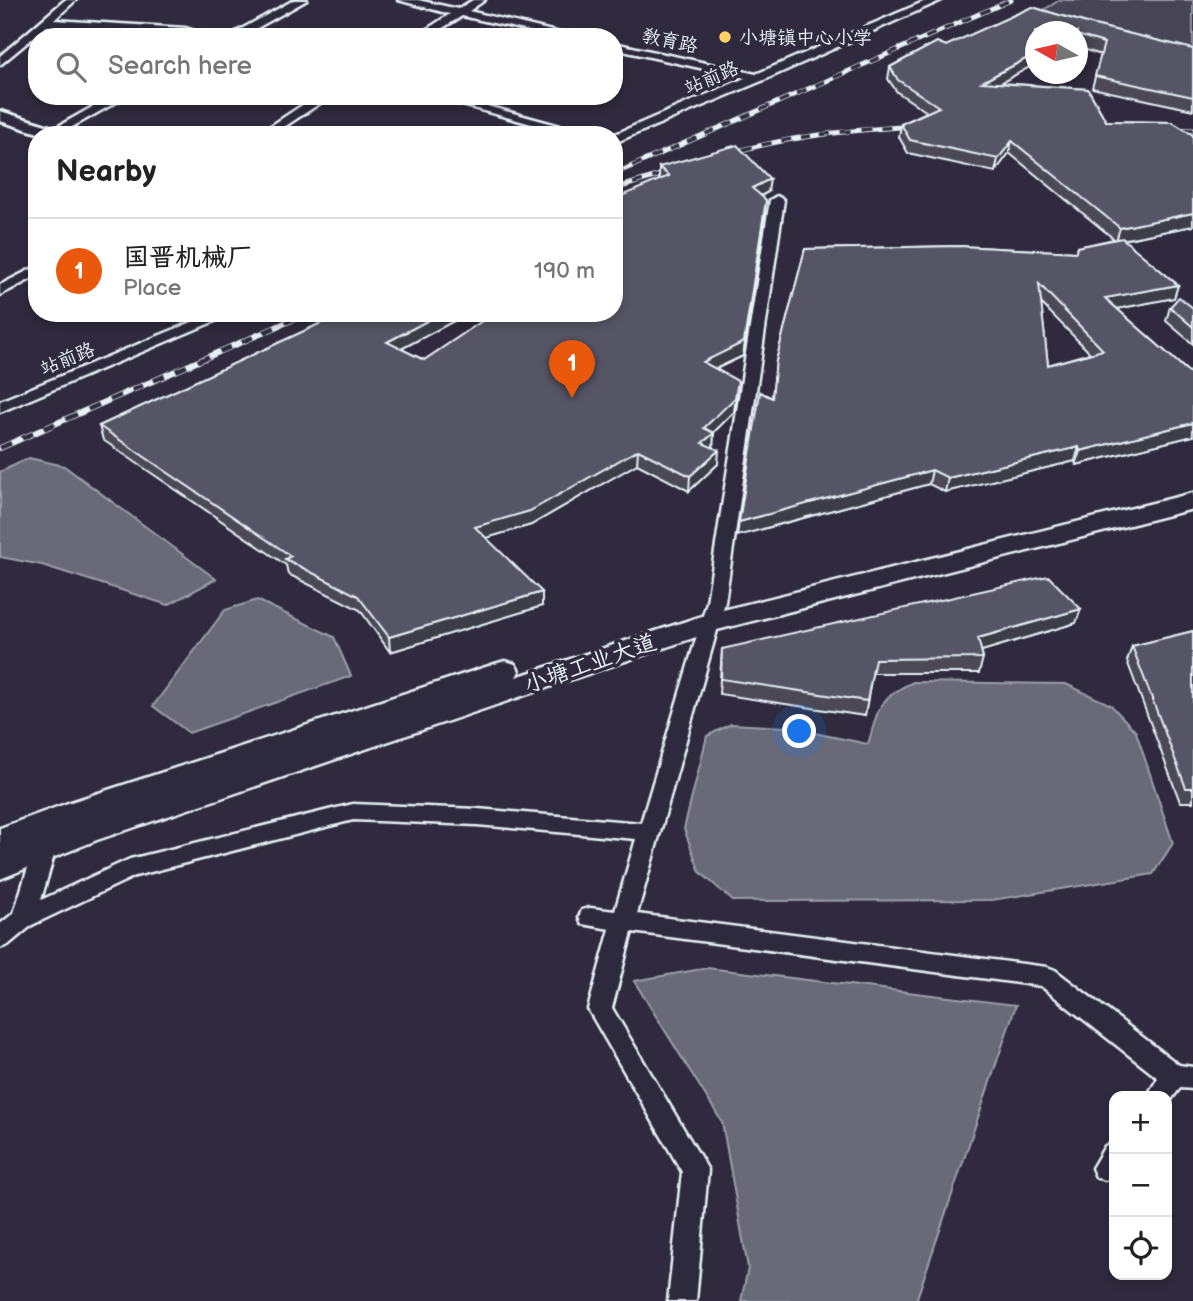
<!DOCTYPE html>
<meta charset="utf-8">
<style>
body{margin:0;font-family:"Balsamiq Sans","LXGW WenKai TC",sans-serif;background:#f2f2f2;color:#222}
.controls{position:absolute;right:21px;bottom:21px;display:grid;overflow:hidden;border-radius:14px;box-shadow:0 4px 10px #0003}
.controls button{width:63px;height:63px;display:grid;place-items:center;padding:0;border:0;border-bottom:2px solid #e0e0e0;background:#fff;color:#222;font:35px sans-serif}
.compass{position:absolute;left:1025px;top:21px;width:63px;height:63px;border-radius:50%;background:#fff;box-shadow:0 4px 10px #0003;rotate:278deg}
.you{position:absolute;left:800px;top:732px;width:24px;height:24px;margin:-18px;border:5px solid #fff;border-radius:50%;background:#1a73e8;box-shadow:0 0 0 10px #1a73e833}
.badge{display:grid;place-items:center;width:46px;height:46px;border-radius:50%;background:#ea580c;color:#fff;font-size:23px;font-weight:700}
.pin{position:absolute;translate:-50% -58px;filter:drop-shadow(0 2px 4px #0008)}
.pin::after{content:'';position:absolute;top:37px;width:24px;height:21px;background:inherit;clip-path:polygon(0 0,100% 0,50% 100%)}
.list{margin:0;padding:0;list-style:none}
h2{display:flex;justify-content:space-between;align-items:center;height:91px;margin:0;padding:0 28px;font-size:30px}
h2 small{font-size:23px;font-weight:400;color:#767676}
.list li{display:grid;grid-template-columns:46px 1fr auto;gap:21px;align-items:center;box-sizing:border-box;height:105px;padding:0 28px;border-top:2px solid #e0e0e0}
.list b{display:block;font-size:26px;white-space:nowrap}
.list p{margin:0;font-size:23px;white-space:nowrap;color:#767676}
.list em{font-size:23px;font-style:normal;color:#767676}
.icon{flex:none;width:38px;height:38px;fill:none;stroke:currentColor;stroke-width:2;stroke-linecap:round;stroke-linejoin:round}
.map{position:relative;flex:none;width:1193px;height:1301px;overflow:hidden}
.search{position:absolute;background:#fff;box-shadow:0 4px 10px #0003;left:28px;top:28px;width:595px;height:77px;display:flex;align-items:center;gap:18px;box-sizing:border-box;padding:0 24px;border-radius:28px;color:#767676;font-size:26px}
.panel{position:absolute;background:#fff;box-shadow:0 4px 10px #0003;left:28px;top:126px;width:595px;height:196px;border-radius:28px}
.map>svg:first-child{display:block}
.green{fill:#464455;stroke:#979aa6;stroke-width:2}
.water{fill:#696978;stroke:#9c9fab;stroke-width:2}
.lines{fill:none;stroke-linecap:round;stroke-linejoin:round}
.minor-casing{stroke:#e8f1f8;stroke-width:5}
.tertiary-casing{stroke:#e8f1f8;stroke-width:6}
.secondary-casing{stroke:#e8f1f8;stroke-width:5}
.minor{fill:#2f2a3d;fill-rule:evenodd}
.tertiary{fill:#2f2a3d;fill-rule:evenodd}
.secondary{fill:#2f2a3d;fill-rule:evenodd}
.rail-far1-casing{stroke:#e8f1f8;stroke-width:5}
.rail-casing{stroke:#e8f1f8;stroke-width:6}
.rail-far1{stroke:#2f2a3d;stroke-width:3.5;stroke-dasharray:10;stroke-linecap:butt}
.rail{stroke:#2f2a3d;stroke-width:4.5;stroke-dasharray:12;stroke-linecap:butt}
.wall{fill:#4b4957;stroke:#e8f1f8;stroke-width:2;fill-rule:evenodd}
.shaded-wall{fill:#3d3c47;stroke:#e8f1f8;stroke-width:2}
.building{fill:#575565;stroke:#e8f1f8;stroke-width:2;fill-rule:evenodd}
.poi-dot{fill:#ffd166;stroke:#2f2a3d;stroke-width:2.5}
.labels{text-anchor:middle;stroke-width:7;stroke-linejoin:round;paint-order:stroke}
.far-poi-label{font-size:19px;fill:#e8f1f8;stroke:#2f2a3d;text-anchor:start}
.far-street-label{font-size:19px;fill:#e8f1f8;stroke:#2f2a3d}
.street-label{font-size:23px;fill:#e8f1f8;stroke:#2f2a3d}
</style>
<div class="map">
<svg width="1193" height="1301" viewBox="0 0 1193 1301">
<rect width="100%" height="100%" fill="#2f2a3d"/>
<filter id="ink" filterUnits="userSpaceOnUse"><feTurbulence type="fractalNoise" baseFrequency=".0143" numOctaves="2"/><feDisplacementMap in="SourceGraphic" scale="14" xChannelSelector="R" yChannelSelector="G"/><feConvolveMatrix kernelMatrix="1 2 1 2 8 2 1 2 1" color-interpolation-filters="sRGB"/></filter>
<g filter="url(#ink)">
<path class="green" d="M1060 0H1193V57L1037 14Z"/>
<g class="water">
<path d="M29 458 64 466 216 579 168 605 42 565 0 557V472Z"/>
<path d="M257 600 334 637 351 676 189 733 153 706 225 610Z"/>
<path d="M913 682 1066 684 1111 705 1136 732 1173 843 1153 874 992 900 733 901 700 872 684 829 707 736 731 724 785 727 868 744C879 708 877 699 913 682Z"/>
<path d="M707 968 1016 1005 916 1301H741L748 1268 722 1122 634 981Z"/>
</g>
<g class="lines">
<defs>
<g id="minor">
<path d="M65 0H76L54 20 185 28 214 37 47 26 0 65V56Z"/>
<path d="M294 0H307L241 37H227Z"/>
<path d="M398 0H418L458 9 473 0H485L469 11 577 37H556L462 16 428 37H415L450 14Z"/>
<path d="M928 0H942L764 80 614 143 613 135 745 78 614 49V43L756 74Z"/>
<path d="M112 96H127L58 135H50L48 132Z"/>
<path d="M316 96H331L272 135H257Z"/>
<path d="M430 96H451L593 135H571Z"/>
<path d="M777 196 784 200 725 602 637 914 1047 967 1055 970 1179 1065 1193 1067V1089L1180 1088 1167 1105V1096H1147L1158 1078 1041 986 632 932 612 1008 708 1170 696 1301H668L682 1172 588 1009 610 929 582 924 579 917 582 910 590 908 615 911 636 839 477 825 353 820 135 876 32 925 8 945 0 948V924L14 913 34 848 37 842 45 839 53 842 56 848 41 900 130 859 353 804 477 809 641 823 707 602 770 200Z"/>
<path d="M37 266V276L0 295V285Z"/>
<path d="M214 313H234L0 412V401Z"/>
<path d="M1114 1143V1177L1105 1180 1096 1177 1092 1168 1105 1146Z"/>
</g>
<path id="tertiary" d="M0 111 68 132 70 135H45L0 121Z"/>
<path id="secondary" d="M1193 493V509L717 630 97 840 0 879V828L68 803 495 664 505 661 515 664 519 671 516 677 711 613Z"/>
</defs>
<use href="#minor" class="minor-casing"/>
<use href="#tertiary" class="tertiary-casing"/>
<use href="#secondary" class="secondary-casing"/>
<use href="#minor" class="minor"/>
<use href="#tertiary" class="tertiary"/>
<use href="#secondary" class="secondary"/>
<defs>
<g id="rail-far1">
<path d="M1165 129 1193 130"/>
<path d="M723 155C788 136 853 129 920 126"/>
<path d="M614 174 1011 0"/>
<path d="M614 189 677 170"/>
</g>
<path id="rail" d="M0 448 308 313"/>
</defs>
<use href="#rail-far1" class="rail-far1-casing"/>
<use href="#rail" class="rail-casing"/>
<use href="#rail-far1" class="rail-far1"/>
<use href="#rail" class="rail"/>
</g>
<g class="wall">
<path d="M1032 7 1090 24 1193 49V110L1092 88 1101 55 1077 47V32H1035V64L1000 83 1088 89 1106 121 1172 122 1193 135V226L1123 240 1178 285 1174 298 1117 309 1193 376V436L1076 465 1075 461 945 492 929 484 737 536 739 522 760 392 772 398 776 361 805 249 960 246 1076 252 1077 247 1114 239 1009 153 995 172 908 153 899 137 901 124 927 112 897 92 888 79 890 67 937 42 946 46ZM1041 303 1090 353 1048 365Z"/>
<path d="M659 167 768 192 761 196 765 213 743 356 716 369 737 395 734 412 713 433H714L713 447 718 464 689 491 637 464 531 525 486 538 542 606 390 652 360 610 288 574 286 565 103 440 99 426 343 313H469L401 349 424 360 614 313 659 180Z"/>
<path d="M1170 307 1193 308V344L1166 321Z"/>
<path d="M1076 623 981 651 983 658 979 673H872L865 716 719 694 722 649Z"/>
<path d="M1193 631V802H1180L1127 661 1132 646Z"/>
</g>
<g class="shaded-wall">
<path d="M1035 54V64L979 95 982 82Z"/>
<path d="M1012 141 1009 153 995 172 998 159Z"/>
<path d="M770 179 768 192 751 201 752 188Z"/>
<path d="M766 200 743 356 702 375 703 362Z"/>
<path d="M1193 213V226L1116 241 1120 228Z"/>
<path d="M1178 285 1174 298 1101 312 1105 298Z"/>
<path d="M442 313H469L388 356 387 342Z"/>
<path d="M738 381 734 412 706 440 714 433 713 447 701 457 704 428Z"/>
<path d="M1193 423V436L1076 465 1080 451Z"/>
<path d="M1079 447 1075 461 945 492 948 478Z"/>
<path d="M638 450 637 464 531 525 476 541 475 527Z"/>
<path d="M719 450 718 464 689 491 690 476Z"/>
<path d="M932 470 929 484 737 536 739 522Z"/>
<path d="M542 592V606L390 652 389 637Z"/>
<path d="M1081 609 1076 623 975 653 978 638Z"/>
</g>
<g class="building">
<path d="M1032 7 1090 24 1193 49V97L1095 76 1104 43 1077 35V32H1035V54L982 82 1088 89 1106 121 1172 122 1193 135V213L1120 228 1012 141 998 159 910 140 901 124 939 107 898 80 890 67 937 42 946 46Z"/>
<path d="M737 145 770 179 752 188 766 200 744 342 703 362 738 381 735 398 704 428 714 433 702 443 719 450 690 476 638 450 530 511 475 527 542 592 389 637 358 596 285 559 291 556 99 426 343 313H442L387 342 424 360 494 313H614V199L669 176 659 167Z"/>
<path d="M1122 238 1178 285 1105 298 1193 376V423L1080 451 1079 447 948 478 932 470 739 522 760 392 772 398 776 361 805 249 960 246 1076 252 1077 247ZM1039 284 1103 350 1048 365Z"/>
<path d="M1179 297 1193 308V327L1170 307Z"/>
<path d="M1048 576 1081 609 978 638 983 658 875 659 867 701 721 679 722 649Z"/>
<path d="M1193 631V788H1186L1132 646Z"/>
</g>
</g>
<circle class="poi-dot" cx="725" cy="37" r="7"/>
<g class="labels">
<g class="far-poi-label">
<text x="739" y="44">小塘镇中心小学</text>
</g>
<g class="far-street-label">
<text transform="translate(670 40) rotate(12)" y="7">教育路</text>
<text transform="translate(711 77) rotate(-23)" y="7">站前路</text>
<text transform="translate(67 358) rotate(-22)" y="7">站前路</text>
</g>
<g class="street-label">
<text transform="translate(590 663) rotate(-19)" y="8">小塘工业大道</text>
</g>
</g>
</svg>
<div class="controls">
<button>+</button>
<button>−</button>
<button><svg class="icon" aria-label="locate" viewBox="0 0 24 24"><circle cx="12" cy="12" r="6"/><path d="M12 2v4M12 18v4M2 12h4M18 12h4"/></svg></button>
</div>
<svg class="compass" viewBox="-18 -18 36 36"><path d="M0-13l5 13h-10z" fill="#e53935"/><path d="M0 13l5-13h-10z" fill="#767676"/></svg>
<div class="you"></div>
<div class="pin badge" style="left:572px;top:398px">1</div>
<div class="search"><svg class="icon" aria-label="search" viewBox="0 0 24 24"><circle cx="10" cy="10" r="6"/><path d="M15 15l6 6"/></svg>Search here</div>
<section class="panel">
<h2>Nearby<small></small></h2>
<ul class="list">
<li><span class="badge">1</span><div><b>国晋机械厂</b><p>Place</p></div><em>190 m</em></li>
</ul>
</section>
</div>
